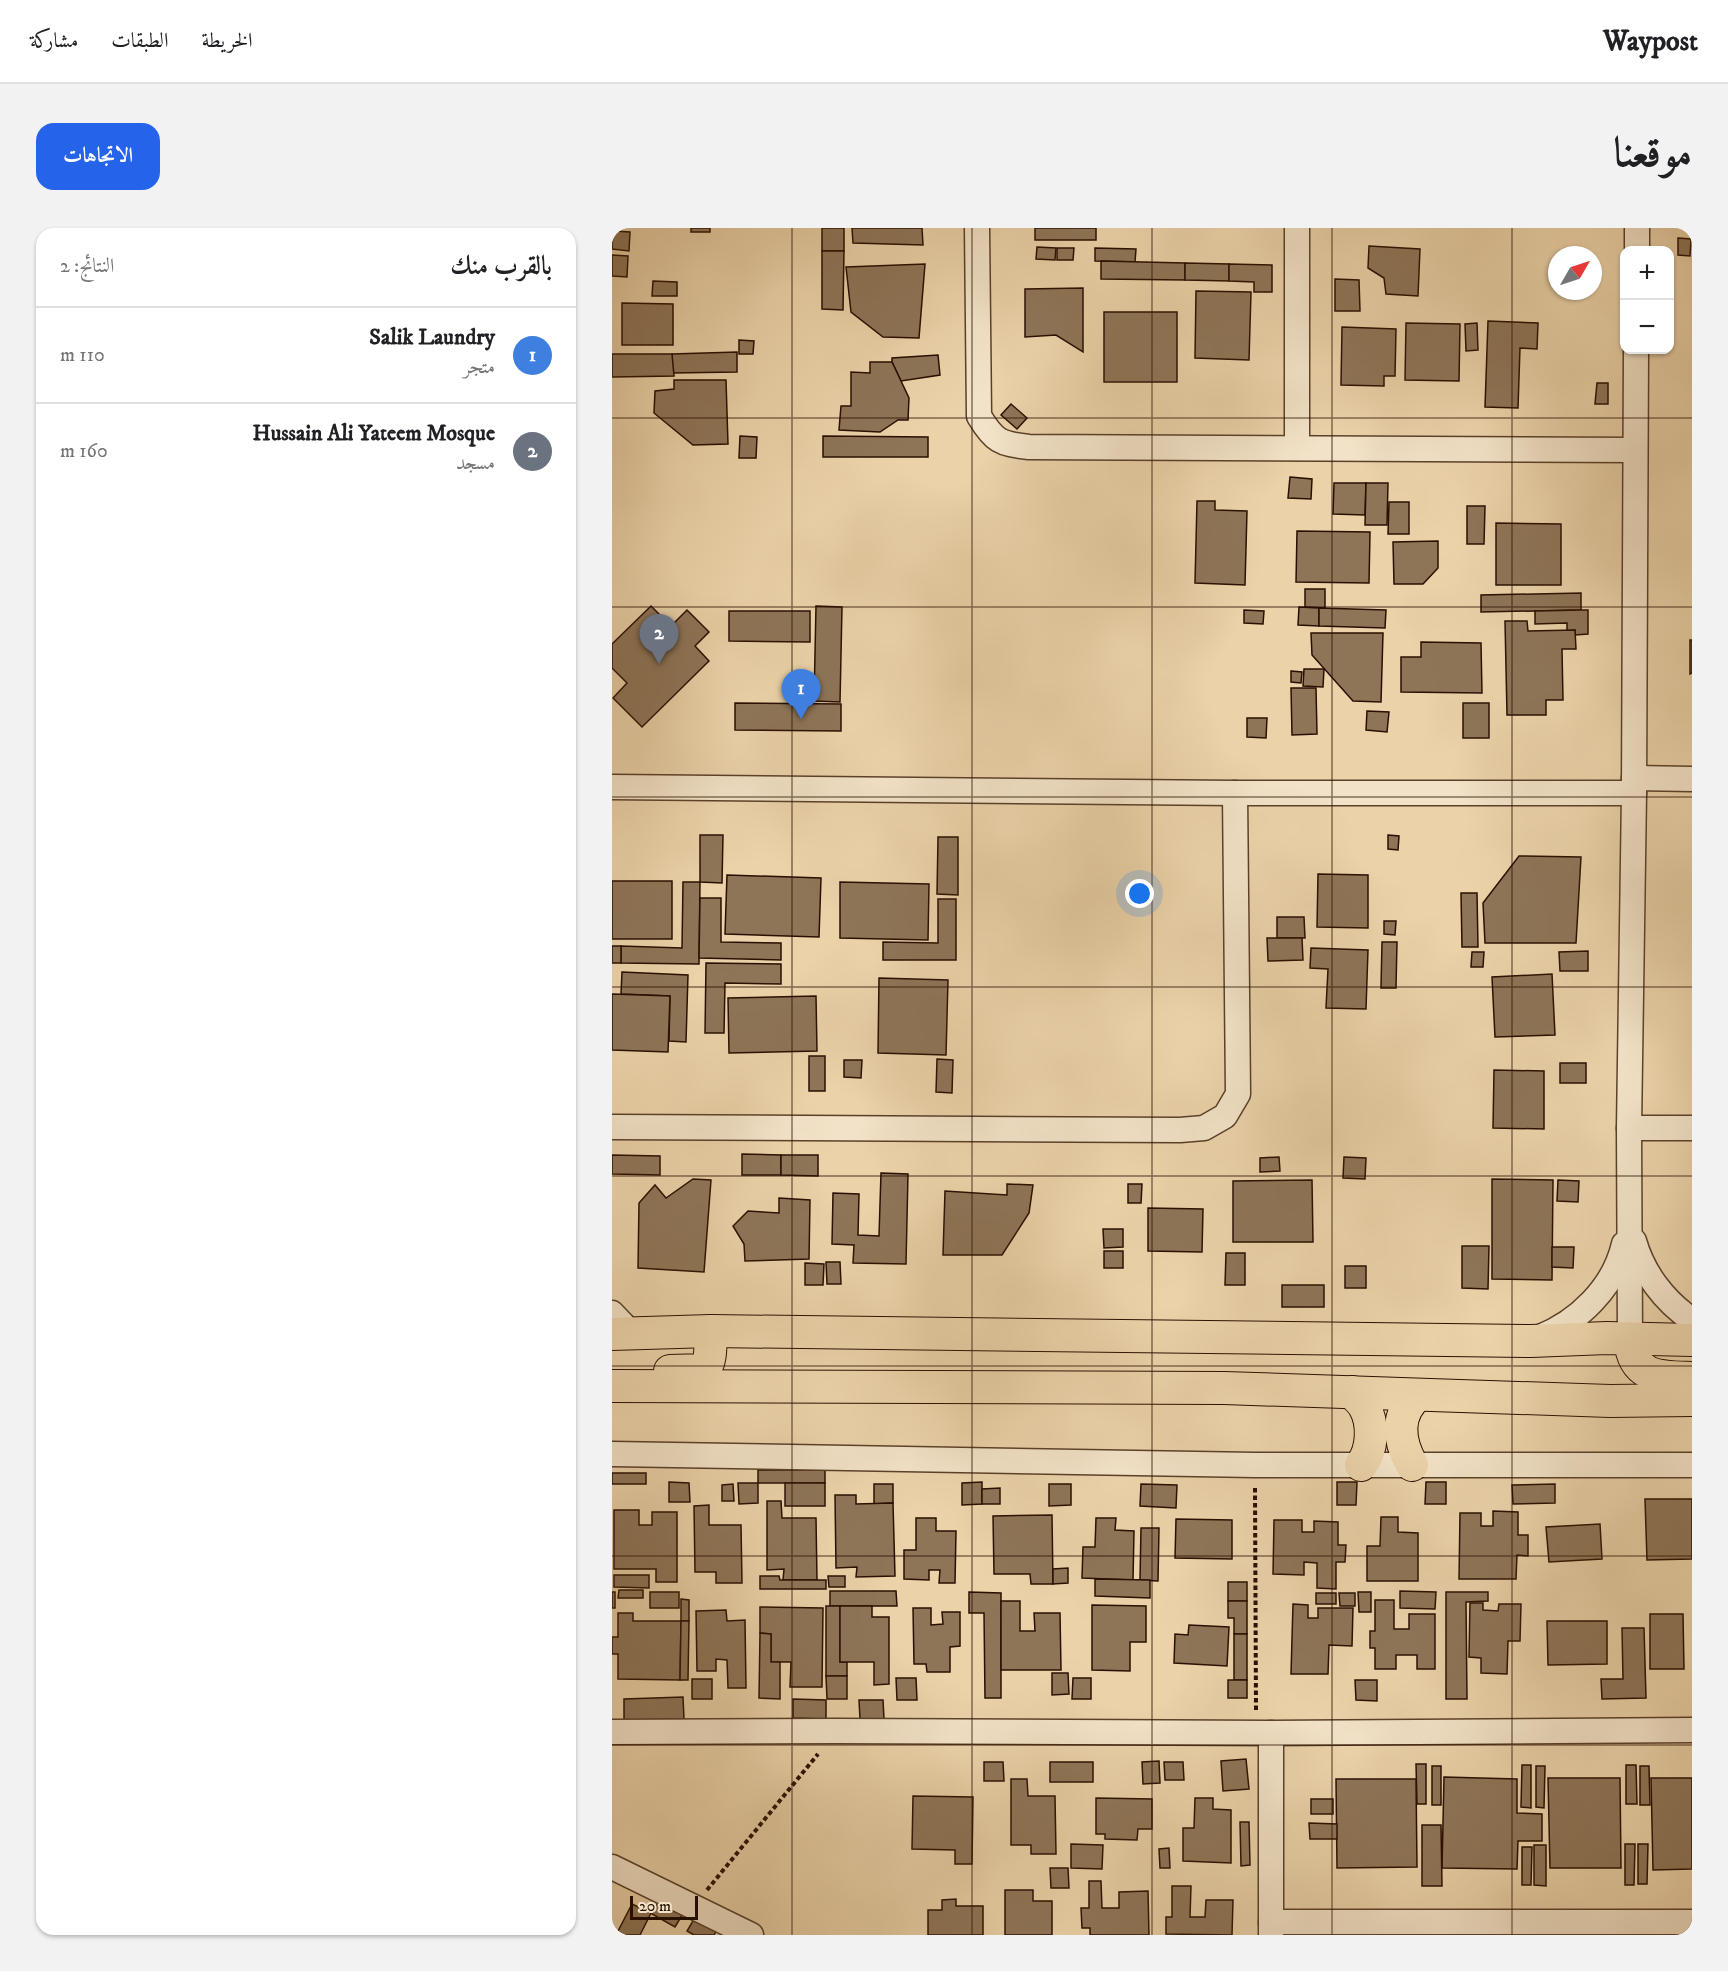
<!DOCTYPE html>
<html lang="ar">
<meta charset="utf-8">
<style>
body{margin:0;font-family:"IM FELL DW Pica",Amiri,serif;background:#f2f2f2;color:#202124;direction:rtl}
.controls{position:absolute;right:18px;top:18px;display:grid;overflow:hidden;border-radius:12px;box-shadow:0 2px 4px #0004}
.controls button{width:54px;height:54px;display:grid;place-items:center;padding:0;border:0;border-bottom:2px solid #e0e0e0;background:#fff;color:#202124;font:30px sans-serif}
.compass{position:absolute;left:936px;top:18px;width:54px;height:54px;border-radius:50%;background:#fff;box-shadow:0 2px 4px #0004;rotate:51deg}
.scale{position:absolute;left:18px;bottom:15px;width:68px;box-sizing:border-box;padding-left:6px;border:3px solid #291000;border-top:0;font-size:16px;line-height:21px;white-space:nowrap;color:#291000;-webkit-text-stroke:4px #f2e2c7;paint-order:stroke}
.you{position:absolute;left:528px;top:666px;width:21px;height:21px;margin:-15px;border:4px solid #fff;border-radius:50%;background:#1a73e8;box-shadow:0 0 0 9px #1a73e833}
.badge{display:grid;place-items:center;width:39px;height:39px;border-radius:50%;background:#2563eb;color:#fff;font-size:20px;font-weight:700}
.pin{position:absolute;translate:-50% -50px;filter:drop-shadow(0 2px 3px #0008)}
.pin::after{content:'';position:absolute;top:32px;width:21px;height:18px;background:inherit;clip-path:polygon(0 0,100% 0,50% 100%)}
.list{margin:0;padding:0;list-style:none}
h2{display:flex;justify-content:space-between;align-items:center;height:78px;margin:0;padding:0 24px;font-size:26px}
h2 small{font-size:20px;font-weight:400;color:#757577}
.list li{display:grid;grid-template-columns:39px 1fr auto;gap:18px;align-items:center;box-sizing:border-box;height:96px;padding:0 24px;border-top:2px solid #e0e0e0}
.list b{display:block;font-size:22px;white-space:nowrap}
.list p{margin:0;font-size:20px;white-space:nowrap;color:#757577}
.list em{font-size:20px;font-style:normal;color:#757577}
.map{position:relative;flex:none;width:1080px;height:1707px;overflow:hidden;direction:ltr;border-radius:18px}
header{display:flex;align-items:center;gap:36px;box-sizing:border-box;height:84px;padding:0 30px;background:#fff;border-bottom:2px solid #e0e0e0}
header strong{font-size:28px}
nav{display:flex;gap:33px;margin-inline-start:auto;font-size:21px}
.intro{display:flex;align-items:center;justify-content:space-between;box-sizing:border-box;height:144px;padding:0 36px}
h1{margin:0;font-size:42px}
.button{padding:15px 27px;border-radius:18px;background:#2563eb;color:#fff;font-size:21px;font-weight:700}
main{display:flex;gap:36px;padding:0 36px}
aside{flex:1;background:#fff;border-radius:18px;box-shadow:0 2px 4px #0004}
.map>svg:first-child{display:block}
.building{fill:#8e7558;stroke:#291000;stroke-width:1.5}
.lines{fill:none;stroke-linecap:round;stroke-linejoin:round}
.minor-casing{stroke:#5a402a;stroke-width:27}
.major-casing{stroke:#291000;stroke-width:34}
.path{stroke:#291000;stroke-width:4;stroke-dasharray:4.5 3;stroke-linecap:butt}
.minor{stroke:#f2e2c7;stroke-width:24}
.major{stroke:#ebd2a9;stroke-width:32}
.grid{fill:none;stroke:#291000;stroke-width:1.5;stroke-opacity:0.55}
</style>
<header>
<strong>Waypost</strong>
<nav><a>الخريطة</a><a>الطبقات</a><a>مشاركة</a></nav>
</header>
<div class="intro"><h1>موقعنا</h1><a class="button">الاتجاهات</a></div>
<main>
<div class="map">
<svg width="1080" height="1707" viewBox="0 0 1080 1707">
<rect width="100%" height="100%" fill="#ebd2a9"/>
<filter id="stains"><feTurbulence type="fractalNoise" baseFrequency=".00333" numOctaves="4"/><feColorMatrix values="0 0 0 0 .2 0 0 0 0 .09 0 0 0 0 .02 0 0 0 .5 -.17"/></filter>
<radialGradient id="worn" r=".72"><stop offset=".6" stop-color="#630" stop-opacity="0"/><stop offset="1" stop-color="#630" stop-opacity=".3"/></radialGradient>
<g class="building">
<rect x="79" y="0" width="19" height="4"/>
<rect x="210" y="0" width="22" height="23"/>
<path d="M240 0H310L311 17 241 15Z"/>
<rect x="423" y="0" width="61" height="12"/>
<path d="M1 3 18 4 17 23 0 21Z"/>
<path d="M1066 10 1079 11 1078 28 1066 27Z"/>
<path d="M757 18 808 21 806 68 774 66 772 50 756 40Z"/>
<path d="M425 19 444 20 443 32 424 31Z"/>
<path d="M445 20H462L461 32H445Z"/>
<path d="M483 20 524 21 523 34 483 33Z"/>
<path d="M210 23H232L231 82 210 81Z"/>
<path d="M0 27 16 28 15 49 0 48Z"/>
<path d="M489 33 573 35V52L489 51Z"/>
<path d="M573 35 617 36V53L573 52Z"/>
<path d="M313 36 307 110 271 109 239 84 234 39Z"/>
<path d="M617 36 660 37V64H642V54L617 53Z"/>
<path d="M723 51 747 52 748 83H723Z"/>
<path d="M41 53 65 54V68H40Z"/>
<path d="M471 60V124L444 107 413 109V61Z"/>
<path d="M584 63 639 64 637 132 583 130Z"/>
<path d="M10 75 61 76V117H10Z"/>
<rect x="492" y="84" width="73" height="70"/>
<path d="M876 93 926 95 925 121 908 120 906 180 873 179Z"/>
<path d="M794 95 848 96 847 153 793 152Z"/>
<path d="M865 95 866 122 854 123 853 96Z"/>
<path d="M730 99 784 101 783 148H772V158L729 157Z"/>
<path d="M127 112 142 113 141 126H127Z"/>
<path d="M125 124V144L60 145V126Z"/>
<path d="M0 126H60L62 148 0 149Z"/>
<path d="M326 127 328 147 289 153 280 134V130Z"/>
<path d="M258 134H280L297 170 296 192H286L268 204 227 202 229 178H239V144L258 145Z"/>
<path d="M62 152H114L116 216 81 217 42 185 43 163 62 161Z"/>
<path d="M985 155H996V176H983Z"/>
<path d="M399 176 415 190 405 201 389 187Z"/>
<path d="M128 208 145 209 144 230H127Z"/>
<path d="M211 208 316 209V229H211Z"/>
<path d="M678 249 700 251 699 271 676 270Z"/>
<path d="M722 255H754L753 287 721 286Z"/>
<path d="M754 255H776L775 297H753Z"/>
<path d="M585 273H603V282L635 283 633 357 583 355Z"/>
<path d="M777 274H797V306H776Z"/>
<path d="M855 278H873L872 316H855Z"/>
<path d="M884 295 949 296V357H884Z"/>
<path d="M685 303 758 304 757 355 684 354Z"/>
<path d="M826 313V340L811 356H782L781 314Z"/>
<path d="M693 361H713V380L693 379Z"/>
<path d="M969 365V382L869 384V367Z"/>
<path d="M39 378 59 398 75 382 97 404 83 418 97 433 30 499 1 470 15 455 0 440V416Z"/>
<path d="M204 378 230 379 228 474 202 473Z"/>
<path d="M687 379 707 380V398L686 397Z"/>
<path d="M707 380 774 382 773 400 707 398Z"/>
<path d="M632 382 652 383 651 396 632 395Z"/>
<path d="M969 382H976V406L963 407V402L955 403V395L923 396V383Z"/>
<path d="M117 383H198V414L117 413Z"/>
<path d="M893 393H915L916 403 963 402 964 421H950L951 472H934V487H895Z"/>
<path d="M699 405H771L769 474 741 473 700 427Z"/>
<path d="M1078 412H1080V445L1078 446Z"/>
<path d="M809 414 869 415 870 465 789 464V429H809Z"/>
<path d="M692 441H712L711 459 691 458Z"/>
<path d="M679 443 690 444 689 455 679 454Z"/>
<path d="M679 460H704L705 506 680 507Z"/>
<path d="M123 475 229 476V503L123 502Z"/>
<rect x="851" y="475" width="26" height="35"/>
<path d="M755 483 777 484 775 504 754 502Z"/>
<path d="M635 490H655L654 510 635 509Z"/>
<path d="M88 607H111L110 655 88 654Z"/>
<path d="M776 607 787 608 786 622 776 621Z"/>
<path d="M326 609H346V667L325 666Z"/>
<path d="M907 628 969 629 964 715H873L871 675Z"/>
<path d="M706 646 756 647V700L705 699Z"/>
<path d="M115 647 209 650 207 709 113 706Z"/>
<rect x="0" y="653" width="60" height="58"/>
<path d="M71 654H88L87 736 9 735V718L70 720Z"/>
<path d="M228 654 317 656 316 712 228 710Z"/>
<path d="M849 665H865L866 719H850Z"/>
<path d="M88 670H109V714L169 715V732L87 730Z"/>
<path d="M326 671H344V732H271V714L326 715Z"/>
<path d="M665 689H692L693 710H665Z"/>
<path d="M772 693H784L783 707 772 706Z"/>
<path d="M655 710H690L691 732 656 733Z"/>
<path d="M770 714H785L784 760H769Z"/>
<rect x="0" y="718" width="9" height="17"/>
<path d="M699 720 756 722 754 781 714 780 716 741 698 740Z"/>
<path d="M976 723V743H948L947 724Z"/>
<path d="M860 724H872L871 739H859Z"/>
<path d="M94 735 169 736V756L113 755 112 805H93Z"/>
<path d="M10 744 76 747 74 814 57 813 58 768 9 766Z"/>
<path d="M940 746 943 807 883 809 880 749Z"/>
<path d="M267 750 336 752 334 827 266 825Z"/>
<path d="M0 766 58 768 56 824 0 822Z"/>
<path d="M204 768 205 823 117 825 116 770Z"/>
<rect x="197" y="828" width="16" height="35"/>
<path d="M325 831 341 832 340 865 324 864Z"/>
<path d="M232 832H250L249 850 232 849Z"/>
<rect x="948" y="835" width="26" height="20"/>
<path d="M882 842 932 843V901L881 900Z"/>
<path d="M130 926 169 927V947H130Z"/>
<path d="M0 927 48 928V947L0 946Z"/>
<path d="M169 927H206V948L169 947Z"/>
<path d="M667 929 668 943 648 944V930Z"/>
<path d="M732 929 754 930 753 951 731 950Z"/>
<path d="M269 945 296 946 294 1036 241 1035 242 1017 220 1016 221 965 247 966 246 1007 267 1008Z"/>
<path d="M81 951 99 952 92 1044 26 1040 27 975 43 957 54 970Z"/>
<path d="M880 951 941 952 940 1052 880 1051Z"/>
<path d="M700 952 701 1014H621V953Z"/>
<path d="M946 952 967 953 966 974 945 973Z"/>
<path d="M395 956 421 957 417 985 390 1027H331L333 963 395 967Z"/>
<path d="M516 956H530L529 975H516Z"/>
<path d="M167 970 198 972 197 1031 133 1033 132 1016 121 998 136 983 167 985Z"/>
<path d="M536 980 591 981 590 1024 536 1023Z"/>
<path d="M491 1001H511V1019L492 1020Z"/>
<path d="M850 1018H877L876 1061 850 1060Z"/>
<path d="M940 1019H962L961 1040 940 1039Z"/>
<rect x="492" y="1023" width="19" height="17"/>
<path d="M614 1025H633V1057H613Z"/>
<path d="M214 1034H228L229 1056H215Z"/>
<path d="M193 1035 212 1036 211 1057H193Z"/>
<rect x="733" y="1038" width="21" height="22"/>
<rect x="670" y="1057" width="42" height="22"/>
<rect x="146" y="1242" width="67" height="13"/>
<rect x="0" y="1245" width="34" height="11"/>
<path d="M57 1254 77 1255 78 1274H57Z"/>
<path d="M370 1254V1276L350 1277V1255Z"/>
<path d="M725 1254H745L744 1277H725Z"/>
<path d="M814 1254H834V1276H813Z"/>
<path d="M126 1255H146V1275L127 1276Z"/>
<rect x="173" y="1255" width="40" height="23"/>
<path d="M121 1256 122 1273H110V1257Z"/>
<path d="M262 1256H281V1275L262 1276Z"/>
<path d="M437 1256H459V1277L437 1278Z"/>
<path d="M529 1256 565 1257 564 1280 528 1278Z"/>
<path d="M943 1256V1275L901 1276 900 1257Z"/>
<path d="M388 1260V1276H370V1261Z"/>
<path d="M223 1267H244V1276L281 1275 283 1348 244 1349 245 1339 224 1340Z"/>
<path d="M1033 1271H1080V1331L1035 1332Z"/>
<path d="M155 1273H169L170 1290H204L205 1352H171L172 1341 155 1342Z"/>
<path d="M97 1277V1297H129L130 1355H104V1344H83L82 1278Z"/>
<path d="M2 1282H27V1297H40V1284H65V1354H44V1341H2Z"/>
<path d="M881 1283 906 1284V1307H916V1328L905 1327 904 1351H847L848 1285H869V1298H881Z"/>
<path d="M440 1287 441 1356H419L418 1346H382L381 1288Z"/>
<path d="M769 1289H786V1304L806 1305V1353H755V1318H768Z"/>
<path d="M304 1290H324V1303H344L343 1355H327L328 1342H317V1352L292 1351V1322H304Z"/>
<path d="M484 1290H504L503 1302 522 1303 521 1352 470 1350 471 1319H483Z"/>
<path d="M564 1291 620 1292V1331L563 1330Z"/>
<path d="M662 1292H690V1304H702V1293L726 1294V1317H734L733 1334H724V1361L705 1360V1335L692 1334V1347L661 1346Z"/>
<path d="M988 1296 990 1331 937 1334 934 1299Z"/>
<path d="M529 1300H547L546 1353 528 1352Z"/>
<path d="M456 1340V1355L441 1356V1341Z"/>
<path d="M2 1347H37V1360L2 1359Z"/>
<path d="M148 1348H167L168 1352H214V1361H148Z"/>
<path d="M216 1348H233V1359H217Z"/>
<path d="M483 1351 538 1352V1370L483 1368Z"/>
<rect x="616" y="1354" width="19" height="19"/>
<path d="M7 1362H31V1370H6Z"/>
<path d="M218 1363H284L285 1378H218Z"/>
<path d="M788 1363 824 1364 823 1381 788 1380Z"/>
<rect x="0" y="1364" width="3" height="16"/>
<rect x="38" y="1364" width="29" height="16"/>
<path d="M357 1364 389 1365V1470H373L372 1385H357Z"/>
<path d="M746 1364H759V1384H747Z"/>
<path d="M834 1364H876V1373L854 1374 855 1471H834Z"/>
<rect x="704" y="1365" width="20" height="11"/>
<path d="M727 1365H743V1378H728Z"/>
<path d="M69 1371 77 1372V1393H69Z"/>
<path d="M763 1372H782V1401H797V1386H823V1441H805V1427H784V1441H763V1420H758V1403H763Z"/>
<path d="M389 1373H408V1403H423L422 1385H448L449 1442H389Z"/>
<path d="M616 1373H635V1406H622V1390H616Z"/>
<path d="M858 1375H871V1382L886 1383 887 1376H909L908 1413H896L895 1446 869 1445V1430L857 1429Z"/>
<path d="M681 1376 696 1377V1390H706V1380H741L740 1418 717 1417 716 1446H679Z"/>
<path d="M480 1377 534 1378V1414H518V1443L480 1442Z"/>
<path d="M214 1378H228V1434H235V1448H214Z"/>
<path d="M228 1378H260V1389H277V1456L262 1457V1434H228Z"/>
<path d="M148 1379 211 1380 210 1459H178L179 1434H159V1406L148 1405Z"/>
<path d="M301 1380H319V1397L331 1396 330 1384H348V1418L338 1419V1444H315L314 1436H302Z"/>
<path d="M114 1382 115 1393 133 1392 134 1460H116L115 1432 104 1431V1443H85L84 1383Z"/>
<path d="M6 1385H21V1393H69L68 1452 6 1451V1426H0V1409H6Z"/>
<path d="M1038 1386H1071L1072 1441H1038Z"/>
<path d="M69 1393H77L76 1452H68Z"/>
<path d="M935 1393H995V1436L936 1437Z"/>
<path d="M577 1397 617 1399 615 1438 562 1435 563 1406 576 1407Z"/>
<path d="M1010 1400H1032L1034 1470 990 1471 989 1451H1011Z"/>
<path d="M148 1405 159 1406V1434H168V1471L147 1470Z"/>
<rect x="622" y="1406" width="13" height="46"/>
<path d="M440 1445H456L457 1466 440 1467Z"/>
<path d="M214 1448H235V1471H215Z"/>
<path d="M284 1450H304L305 1472H285Z"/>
<path d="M461 1450H479V1471H460Z"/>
<rect x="80" y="1451" width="20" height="20"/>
<rect x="616" y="1452" width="19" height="18"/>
<path d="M743 1452H765V1473L744 1472Z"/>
<path d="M71 1469 72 1491 12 1492V1471Z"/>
<path d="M181 1471 214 1472V1491L181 1490Z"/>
<path d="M247 1472H271L272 1491H248Z"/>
<path d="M634 1531 637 1561 611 1563 609 1533Z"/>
<path d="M547 1533 548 1555 531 1556 530 1534Z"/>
<path d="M372 1534H391L392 1553H372Z"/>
<rect x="438" y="1534" width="43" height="20"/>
<path d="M552 1534H571L572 1552H553Z"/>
<path d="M804 1536H814V1576H805Z"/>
<path d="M910 1537H919V1580L909 1579Z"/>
<path d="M1014 1537H1024L1025 1576H1014Z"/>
<rect x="820" y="1538" width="9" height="39"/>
<path d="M924 1538H933L932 1580 924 1579Z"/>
<path d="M1028 1538H1037L1038 1577H1028Z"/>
<path d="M832 1549 905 1551V1585L930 1586V1613H906L905 1641 830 1640Z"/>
<path d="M936 1550H1008L1009 1640H938Z"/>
<path d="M1039 1550H1080V1641L1041 1642Z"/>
<path d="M399 1551H415L416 1568H443L444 1626H419V1617H399Z"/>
<path d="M724 1551H804L805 1639 725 1640Z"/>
<path d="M301 1568 361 1569 360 1636H343V1622L300 1621Z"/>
<path d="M484 1570 540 1571V1601H526L525 1612 493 1611V1606H484Z"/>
<path d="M583 1570H601V1581L619 1582V1635L571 1633V1600H582Z"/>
<rect x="699" y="1571" width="22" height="15"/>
<path d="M628 1594H637L638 1637 629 1638Z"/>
<path d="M697 1595 725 1596V1611H698Z"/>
<path d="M810 1597H829L830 1658H810Z"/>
<path d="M459 1616 491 1617 490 1641 459 1640Z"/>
<path d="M1013 1616H1023L1022 1657H1013Z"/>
<path d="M1026 1616H1036L1035 1656H1026Z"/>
<path d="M922 1617H934V1658L922 1657Z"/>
<path d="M910 1619H920L919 1657H910Z"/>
<path d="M557 1620 558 1640H548L547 1621Z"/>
<path d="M438 1640H456L457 1660H439Z"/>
<path d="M477 1653H489L490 1680H507V1664L536 1663 537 1707H478V1700H470L469 1680H477Z"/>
<path d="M560 1658H579L578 1689H593L594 1672H621L620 1707 554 1706V1689H560Z"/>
<path d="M393 1662H421V1673H440V1707H393Z"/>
<path d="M48 1671 72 1684 63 1699 40 1686Z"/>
<path d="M344 1671V1678H371V1707H316V1682H330V1672Z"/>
<path d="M20 1676 39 1685 28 1707H4Z"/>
<path d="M84 1688 106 1700 102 1707H82L75 1703Z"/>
</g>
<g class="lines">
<defs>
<g id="minor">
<path d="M365 0 367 188C382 213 388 216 417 219L1023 222"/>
<path d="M685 0V220"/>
<path d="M1025 22V0"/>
<path d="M1022 550 1080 551"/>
<path d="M0 559 623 565H1022"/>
<path d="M0 899 568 902 592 900 613 888 626 866 623 565"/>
<path d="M1017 900H1080"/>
<path d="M1022 1013C1031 1045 1052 1073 1080 1092"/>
<path d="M0 1085 20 1106"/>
<path d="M926 1110C966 1094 1002 1060 1012 1016"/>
<path d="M1018 1111 1017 900 1022 565 1024 122"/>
<path d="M0 1226 643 1237H1080"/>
<path d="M0 1504 225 1503 659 1505 1080 1502"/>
<path d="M659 1505V1707"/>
<path d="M0 1639 139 1707"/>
<path d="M659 1694H1080"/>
</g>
<g id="major">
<path d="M0 1106 99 1103 919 1113 995 1110 1080 1112"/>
<path d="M1018 1111C1021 1151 1048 1149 1080 1150"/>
<path d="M58 1143 92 1142C100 1134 98 1114 99 1103"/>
<path d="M0 1158 612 1160 998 1173 1080 1172"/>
<path d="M740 1164C744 1169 749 1173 752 1178 762 1195 761 1222 749 1237"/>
<path d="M800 1237C786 1212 783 1186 806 1167"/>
</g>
</defs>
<use href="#minor" class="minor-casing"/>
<use href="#major" class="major-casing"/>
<g class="path">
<path d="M643 1260 644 1483"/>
<path d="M95 1662 206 1526"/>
</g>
<use href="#minor" class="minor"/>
<use href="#major" class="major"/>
</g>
<path class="grid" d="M180 0V1707M360 0V1707M540 0V1707M720 0V1707M900 0V1707M0 190H1080M0 379H1080M0 569H1080M0 759H1080M0 948H1080M0 1138H1080M0 1328H1080M0 1517H1080"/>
<rect width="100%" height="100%" filter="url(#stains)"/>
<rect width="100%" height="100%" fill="url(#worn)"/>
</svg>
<div class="controls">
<button>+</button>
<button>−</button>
</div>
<svg class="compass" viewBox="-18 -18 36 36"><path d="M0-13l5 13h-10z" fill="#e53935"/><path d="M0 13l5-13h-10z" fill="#757577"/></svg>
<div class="scale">20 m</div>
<div class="you"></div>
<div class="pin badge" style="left:189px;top:491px;background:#3f7fe0">1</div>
<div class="pin badge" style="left:47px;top:436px;background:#6b7280">2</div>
</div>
<aside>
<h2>بالقرب منك<small>النتائج: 2</small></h2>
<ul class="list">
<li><span class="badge" style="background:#3f7fe0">1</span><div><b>Salik Laundry</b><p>متجر</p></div><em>110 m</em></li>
<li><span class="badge" style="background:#6b7280">2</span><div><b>Hussain Ali Yateem Mosque</b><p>مسجد</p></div><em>160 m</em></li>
</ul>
</aside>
</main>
